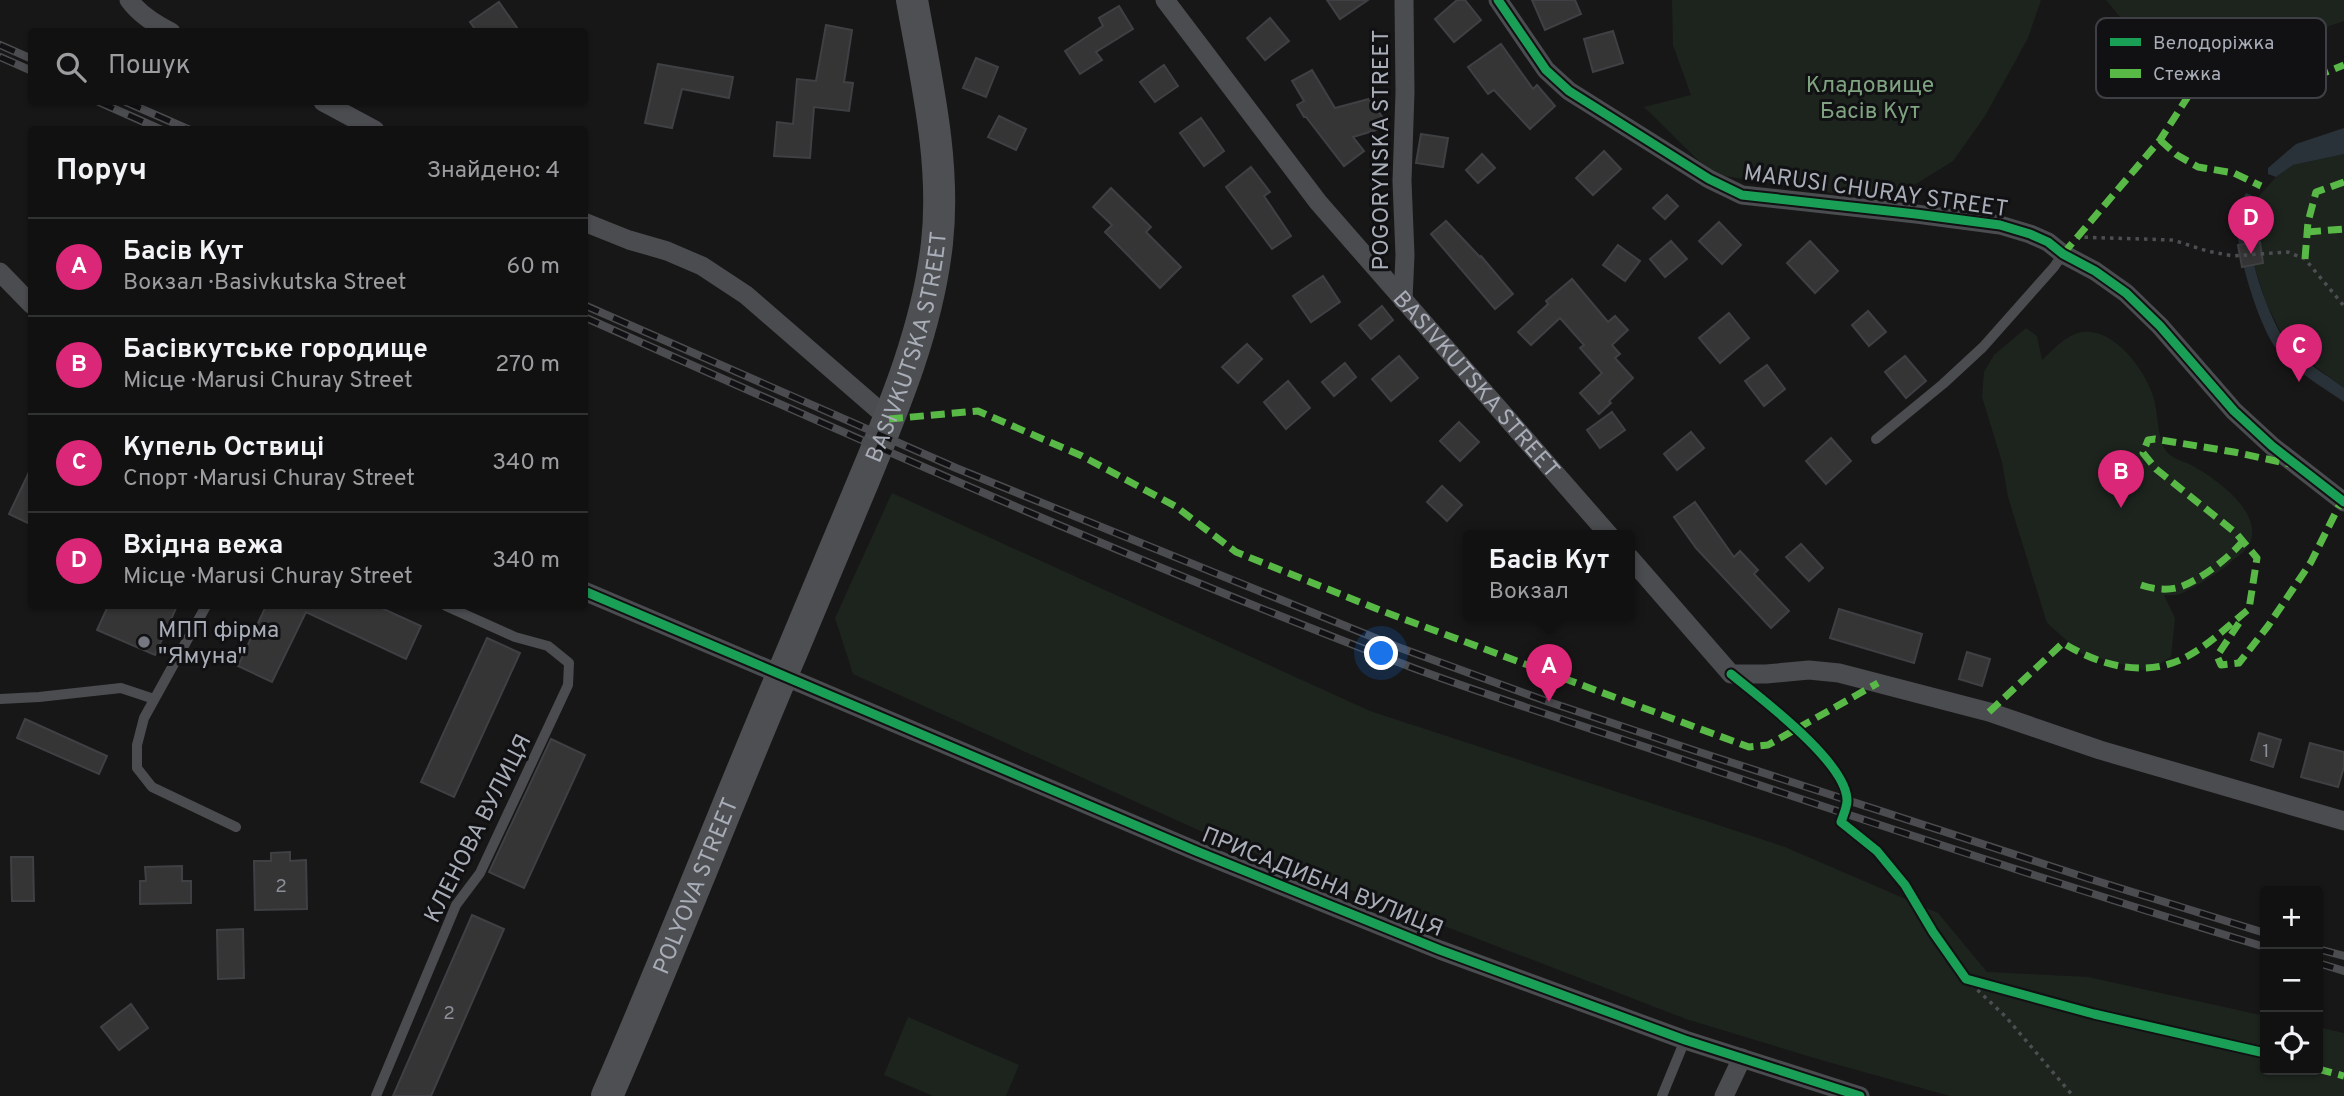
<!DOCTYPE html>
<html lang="uk">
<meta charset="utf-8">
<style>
body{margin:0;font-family:Overpass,sans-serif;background:#1e1f1f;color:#f1f3f6}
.controls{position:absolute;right:21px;bottom:21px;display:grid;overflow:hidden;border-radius:7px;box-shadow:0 2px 5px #0004}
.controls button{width:63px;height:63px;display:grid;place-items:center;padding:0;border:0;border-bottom:2px solid #303131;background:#111;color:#f1f3f6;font:35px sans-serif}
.you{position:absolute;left:1382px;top:654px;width:24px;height:24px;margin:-18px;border:5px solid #fff;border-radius:50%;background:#1a73e8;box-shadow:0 0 0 10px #1a73e833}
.badge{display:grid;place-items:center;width:46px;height:46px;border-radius:50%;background:#db2777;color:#fff;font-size:23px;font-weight:700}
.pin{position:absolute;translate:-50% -58px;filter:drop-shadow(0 2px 4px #0008)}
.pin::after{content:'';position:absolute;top:37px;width:24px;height:21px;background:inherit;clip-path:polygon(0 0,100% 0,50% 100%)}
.popup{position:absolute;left:1463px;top:530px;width:172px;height:91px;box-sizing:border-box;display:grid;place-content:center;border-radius:7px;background:#111;filter:drop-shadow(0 2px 5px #0005);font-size:23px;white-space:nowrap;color:#9c9d9f}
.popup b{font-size:26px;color:#f1f3f6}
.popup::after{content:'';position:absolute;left:50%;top:100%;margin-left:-14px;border:14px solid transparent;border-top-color:#111}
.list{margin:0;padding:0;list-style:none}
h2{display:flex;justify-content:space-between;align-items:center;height:91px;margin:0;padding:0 28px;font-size:30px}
h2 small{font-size:23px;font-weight:400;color:#9c9d9f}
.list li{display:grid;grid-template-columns:46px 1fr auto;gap:21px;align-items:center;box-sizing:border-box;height:98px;padding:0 28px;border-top:2px solid #303131}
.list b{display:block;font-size:26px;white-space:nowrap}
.list p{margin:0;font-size:23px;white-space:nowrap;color:#9c9d9f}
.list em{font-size:23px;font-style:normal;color:#9c9d9f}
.icon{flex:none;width:38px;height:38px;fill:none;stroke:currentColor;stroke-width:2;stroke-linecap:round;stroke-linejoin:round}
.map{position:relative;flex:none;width:2344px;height:1096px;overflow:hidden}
.search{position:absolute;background:#111;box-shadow:0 2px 5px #0004;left:28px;top:28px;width:560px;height:77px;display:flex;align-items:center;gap:18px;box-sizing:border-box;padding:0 24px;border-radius:7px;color:#9c9d9f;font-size:26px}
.panel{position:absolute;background:#111;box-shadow:0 2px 5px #0004;left:28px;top:126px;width:560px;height:483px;border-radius:7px}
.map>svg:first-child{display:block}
.green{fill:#1d241e}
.water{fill:#2a3239}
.building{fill:#353536;stroke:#3f4043;stroke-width:2}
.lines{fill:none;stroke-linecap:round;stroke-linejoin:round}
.path{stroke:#4d4e52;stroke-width:3.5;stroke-dasharray:3.5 5;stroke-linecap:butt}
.lane{stroke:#4b4c50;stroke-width:10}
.street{stroke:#4b4c50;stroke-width:19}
.primary{stroke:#4d4f52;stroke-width:32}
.rail-casing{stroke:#4b4c4f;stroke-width:8}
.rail{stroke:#111113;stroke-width:5;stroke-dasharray:16;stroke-linecap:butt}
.quiet{stroke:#58b947;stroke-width:7;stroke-dasharray:14 7;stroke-linecap:butt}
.cycleway-casing{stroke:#111113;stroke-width:13}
.cycleway{stroke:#1a9f57;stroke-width:9}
.poi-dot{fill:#757880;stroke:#111113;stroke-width:2.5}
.labels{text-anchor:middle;stroke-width:6;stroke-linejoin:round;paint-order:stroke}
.number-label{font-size:19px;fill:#8b8f98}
.park-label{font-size:23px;fill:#7fa381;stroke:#111113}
.street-label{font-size:23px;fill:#a8adb8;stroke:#111113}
.poi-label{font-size:23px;fill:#a8adb8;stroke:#111113;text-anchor:start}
.key{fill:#111113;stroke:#3e4045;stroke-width:2}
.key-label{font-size:19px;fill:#a8adb8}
</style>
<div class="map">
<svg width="2344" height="1096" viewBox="0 0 2344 1096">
<rect width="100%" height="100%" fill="#171717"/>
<g class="green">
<path d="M1672 0H2041L2028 38 1985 116 1953 161 1898 195 1832 193 1718 175 1699 161 1644 107 1691 95 1673 45Z"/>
<path d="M2106 0H2344V21L2243 56 2162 67Z"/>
<path d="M2344 154V388L2288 346 2266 303 2252 259 2248 225 2250 206 2276 177 2293 165Z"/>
<path d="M2026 328 2037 336 2042 360C2052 351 2062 339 2075 334 2108 321 2142 365 2152 393 2159 409 2156 443 2169 454 2175 460 2186 462 2193 466 2217 479 2265 514 2249 545 2245 552 2235 558 2230 563 2218 573 2194 588 2180 594 2175 596 2169 595 2164 595L2175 618 2171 657 2148 671 2082 654 2047 623 2008 497 2002 462 1982 397 1984 372 1994 355Z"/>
<path d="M892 493 1370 711 1785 847 1938 913 1987 972 2088 977 2265 1016V1070H2318V1027L2344 1033V1096H1950L1821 1060 1686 1019 1216 838 853 674 835 618Z"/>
<path d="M908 1017 1019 1065 1006 1096H933L884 1075Z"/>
</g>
<g class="water">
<path d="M2344 128V154L2293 165 2276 177 2268 174V168L2296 144Z"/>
<path d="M2246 193 2251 195 2254 200C2235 229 2268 319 2288 345 2296 356 2331 378 2344 388V402C2322 387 2297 372 2279 352 2260 332 2234 246 2237 218 2238 208 2241 201 2246 193Z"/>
</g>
<g class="building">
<path d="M1327 0H1368L1340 19Z"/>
<path d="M1457 0H1465L1481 20 1454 42 1435 19Z"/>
<path d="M1532 0H1575L1581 14 1545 30Z"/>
<path d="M499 2 520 32H477L470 22Z"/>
<path d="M1119 6 1133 29 1096 52 1102 60 1080 74 1065 51 1103 26 1099 18Z"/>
<path d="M1270 18 1289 41 1265 60 1247 38Z"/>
<path d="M826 25 852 30 844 82 853 83 849 111 814 107 810 158 774 156 777 122 793 124 797 79 816 81Z"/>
<path d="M1613 31 1623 63 1593 72 1584 39Z"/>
<path d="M1501 44 1533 89 1537 85 1555 106 1530 129 1494 90 1488 94 1468 67Z"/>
<path d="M976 58 998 67 986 97 963 88Z"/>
<path d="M658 64 733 77 729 98 682 89 672 128 645 123Z"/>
<path d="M1164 65 1178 86 1155 102 1140 82Z"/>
<path d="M1312 70 1335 108 1369 99 1383 118 1386 127 1353 137 1364 151 1344 166 1306 117H1304L1297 105 1304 101 1292 81Z"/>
<path d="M999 116 1026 129 1016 150 988 137Z"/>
<path d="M1201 118 1224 151 1204 166 1180 133Z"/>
<path d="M1421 134 1448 138 1443 167 1416 163Z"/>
<path d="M1604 151 1621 169 1593 195 1576 178Z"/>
<path d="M1482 154 1495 168 1478 183 1466 170Z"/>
<path d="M1251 167 1270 192 1264 196 1291 236 1272 249 1226 187Z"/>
<path d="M1111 188 1151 227 1146 232 1181 267 1160 288 1105 232 1112 225 1093 207Z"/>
<path d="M1667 195 1678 206 1665 219 1653 208Z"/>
<path d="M1446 221 1480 257 1481 256 1513 294 1495 309 1431 234Z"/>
<path d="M1719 222 1741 245 1722 264 1699 241Z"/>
<path d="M1671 241 1687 259 1665 277 1650 259Z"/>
<path d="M1810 241 1838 271 1815 293 1787 263Z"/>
<path d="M2260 242 2263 263 2242 267 2238 245Z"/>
<path d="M1618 245 1640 261 1625 281 1603 265Z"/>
<path d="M1323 276 1340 302 1311 322 1293 296Z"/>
<path d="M1572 279 1608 322 1615 316 1628 330 1612 345 1620 354 1615 358 1633 378 1609 401 1611 403 1599 414 1580 393 1602 373 1580 348 1584 345 1560 318 1531 345 1518 332 1548 304 1546 301Z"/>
<path d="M1382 306 1393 320 1371 339 1359 325Z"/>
<path d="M1868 311 1886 332 1869 346 1852 325Z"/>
<path d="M1729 313 1749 338 1720 363 1699 338Z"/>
<path d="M1247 344 1262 359 1238 383 1222 367Z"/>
<path d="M1399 356 1418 378 1391 401 1372 379Z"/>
<path d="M1905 356 1926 381 1906 398 1885 372Z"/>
<path d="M1345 363 1356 377 1334 396 1322 382Z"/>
<path d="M1767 365 1785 389 1764 406 1745 381Z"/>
<path d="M1288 381 1310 408 1286 429 1264 402Z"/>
<path d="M1612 412 1625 430 1600 448 1587 430Z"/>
<path d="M1459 422 1479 442 1460 461 1440 441Z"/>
<path d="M1691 432 1704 448 1677 470 1664 454Z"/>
<path d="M1831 438 1851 461 1826 484 1806 461Z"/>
<path d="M32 466V525L9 514Z"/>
<path d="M1442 486 1462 505 1447 521 1427 502Z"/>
<path d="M1695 502 1734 557 1740 551 1758 570 1754 574 1789 611 1771 628 1696 548 1674 517Z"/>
<path d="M1801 544 1823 568 1809 581 1786 557Z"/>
<path d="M108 606H177L155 655 97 630Z"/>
<path d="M266 606H377L421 626 406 659 306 612 272 682 238 666Z"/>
<path d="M1839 609 1922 634 1914 663 1830 638Z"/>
<path d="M487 638 520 653 454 797 421 782Z"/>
<path d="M1967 652 1990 659 1982 686 1959 679Z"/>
<path d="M25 719 107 756 99 774 17 738Z"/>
<path d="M2259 733 2281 740 2273 767 2251 760Z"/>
<path d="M551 739 585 755 524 888 489 872Z"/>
<path d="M2310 743 2344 752V767L2338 787 2301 777Z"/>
<path d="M290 852V861L306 860 307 909 255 910 254 861H271V853Z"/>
<path d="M11 857H33L34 901H12Z"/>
<path d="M182 866V881H191V903L140 904V881H146L145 867Z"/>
<path d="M472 915 504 929 431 1096H393Z"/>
<path d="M243 929 244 978 218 979 217 930Z"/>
<path d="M131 1004 148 1028 119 1050 101 1027Z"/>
</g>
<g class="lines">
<g class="path">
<path d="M2076 237 2173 240 2207 251 2233 256 2288 252 2305 259 2344 306"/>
<path d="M1852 831 1877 851 1905 885 1933 932 1966 979 2006 1017 2073 1096"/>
</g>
<g class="lane">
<path d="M1876 439 1943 384 1983 347 2054 267 2063 254"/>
<path d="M206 606 144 718 137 745V768L152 787 236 827"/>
<path d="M0 699 39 697 121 688 154 699"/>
<path d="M376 1096 456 905 480 873 568 685 569 663 548 646 515 637 446 606"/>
<path d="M1662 1096 1685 1040"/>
</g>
<g class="street">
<path d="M129 0C140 15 155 24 171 32"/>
<path id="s1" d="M1165 0 1318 202 1610 536"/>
<path d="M1498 0 1546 70 1569 91 1709 179 1742 195 1916 214 2000 225 2030 234 2048 242 2063 254 2095 271 2126 293 2160 326 2234 411 2272 446 2344 502"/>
<path d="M323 102 375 130"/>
<path d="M584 222 629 240 667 251 702 266 746 295 889 419"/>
<path d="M0 272 32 305"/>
<path d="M1403 300 1405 255 1402 181 1405 92 1404 0"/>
<path d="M1630 558 1731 674H1766L1809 670 1839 673 1989 712 2100 750 2344 821"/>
<path d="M584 591 1196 851 1440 950 1685 1040 1860 1096"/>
<path d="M1724 1096 1742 1058"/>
</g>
<path class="primary" id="s2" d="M607 1096C671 950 728 801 791 654 815 597 839 539 863 482 895 405 928 326 937 243 946 162 926 79 912 0"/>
<defs>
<g id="rail">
<path d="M0 45 32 59"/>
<path d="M0 57 32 71"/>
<path d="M99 102 162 130"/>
<path d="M126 102 190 130"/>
<path d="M584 305 956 468 1395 646 1549 702 1696 751 2087 878 2265 933"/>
<path d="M584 317C859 440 1135 562 1416 669 1503 701 1593 729 1681 759 1875 824 2069 888 2265 947"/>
<path d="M2318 949 2344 956"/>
<path d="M2318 963 2344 971"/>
</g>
</defs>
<use href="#rail" class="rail-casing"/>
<use href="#rail" class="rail"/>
<g class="quiet">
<path d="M2160 140 2177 155 2198 167 2234 173 2261 186"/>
<path d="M2307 232 2344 229"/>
<path d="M2063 254 2160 140 2189 95 2207 86 2235 94H2271L2344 65"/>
<path d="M2305 259 2308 222 2316 192 2344 182"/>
<path d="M889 419 978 411 1082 456 1175 506 1236 552 1382 611 1749 747 1768 745 1878 683"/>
<path d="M2141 585C2153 589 2167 591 2180 587 2200 580 2229 558 2243 541"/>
<path d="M2239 623 2217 656 2221 665 2239 663 2268 626 2311 562 2342 500"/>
<path d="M1989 712 2063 643C2100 666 2147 679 2188 656 2210 644 2229 625 2249 609L2257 558 2236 533 2156 469 2143 453 2148 440 2155 439 2234 452 2290 464"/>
<path d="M2318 1069 2344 1076"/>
</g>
<defs>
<g id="cycleway">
<path d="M1498 0 1546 70 1569 91 1709 179 1742 195 1916 214 2000 225 2030 234 2048 242 2063 254 2095 271 2126 293 2160 326 2234 411 2272 446 2344 502"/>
<path d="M584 591 1196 851 1440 950 1685 1040 1860 1096"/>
<path d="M1731 674C1759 697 1848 763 1847 801 1847 807 1843 816 1841 822L1877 851 1905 885 1933 932 1966 979 2094 1014 2265 1053"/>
</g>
</defs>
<use href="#cycleway" class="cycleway-casing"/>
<use href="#cycleway" class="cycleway"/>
</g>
<circle class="poi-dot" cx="144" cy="642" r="7"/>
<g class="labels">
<g class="number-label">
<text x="2266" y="757">1</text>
<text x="281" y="892">2</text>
<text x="449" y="1019">2</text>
</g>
<g class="park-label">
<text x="1870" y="92">Кладовище<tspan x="1870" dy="26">Басів Кут</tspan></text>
</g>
<g class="street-label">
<text transform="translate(1380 150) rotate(-90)" y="8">POGORYNSKA STREET</text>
<text transform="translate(1876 190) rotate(8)" y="8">MARUSI CHURAY STREET</text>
<text dy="8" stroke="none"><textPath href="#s2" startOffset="808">BASIVKUTSKA STREET</textPath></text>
<text dy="8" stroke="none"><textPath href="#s1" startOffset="495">BASIVKUTSKA STREET</textPath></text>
<text transform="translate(477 828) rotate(-63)" y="8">КЛЕНОВА ВУЛИЦЯ</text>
<text transform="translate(1323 881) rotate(22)" y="8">ПРИСАДИБНА ВУЛИЦЯ</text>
<text dy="8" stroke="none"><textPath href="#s2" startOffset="228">POLYOVA STREET</textPath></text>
</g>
<g class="poi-label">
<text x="158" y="637">МПП фірма<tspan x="158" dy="26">"Ямуна"</tspan></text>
</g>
</g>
<rect x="2096" y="18" width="230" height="80" rx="10" class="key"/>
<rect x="2110" y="38" width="31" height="8" fill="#1a9f57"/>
<rect x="2110" y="69" width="31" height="9" fill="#58b947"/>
<g class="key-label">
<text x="2153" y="49">Велодоріжка</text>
<text x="2153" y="80">Стежка</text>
</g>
</svg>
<div class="controls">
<button>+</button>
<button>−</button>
<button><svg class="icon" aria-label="locate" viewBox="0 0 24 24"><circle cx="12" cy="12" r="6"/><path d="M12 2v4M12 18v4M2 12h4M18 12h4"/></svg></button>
</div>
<div class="you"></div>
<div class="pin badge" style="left:1549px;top:702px">A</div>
<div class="popup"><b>Басів Кут</b>Вокзал</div>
<div class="pin badge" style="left:2121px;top:508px">B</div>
<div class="pin badge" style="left:2299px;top:382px">C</div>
<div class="pin badge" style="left:2251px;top:254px">D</div>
<div class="search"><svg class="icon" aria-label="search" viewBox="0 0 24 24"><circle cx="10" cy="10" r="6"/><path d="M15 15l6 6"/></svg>Пошук</div>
<section class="panel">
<h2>Поруч<small>Знайдено: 4</small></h2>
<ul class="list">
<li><span class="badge">A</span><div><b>Басів Кут</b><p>Вокзал · Basivkutska Street</p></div><em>60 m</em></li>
<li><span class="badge">B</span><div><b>Басівкутське городище</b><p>Місце · Marusi Churay Street</p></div><em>270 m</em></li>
<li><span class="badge">C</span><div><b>Купель Оствиці</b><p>Спорт · Marusi Churay Street</p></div><em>340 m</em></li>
<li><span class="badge">D</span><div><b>Вхідна вежа</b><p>Місце · Marusi Churay Street</p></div><em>340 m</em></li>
</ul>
</section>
</div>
